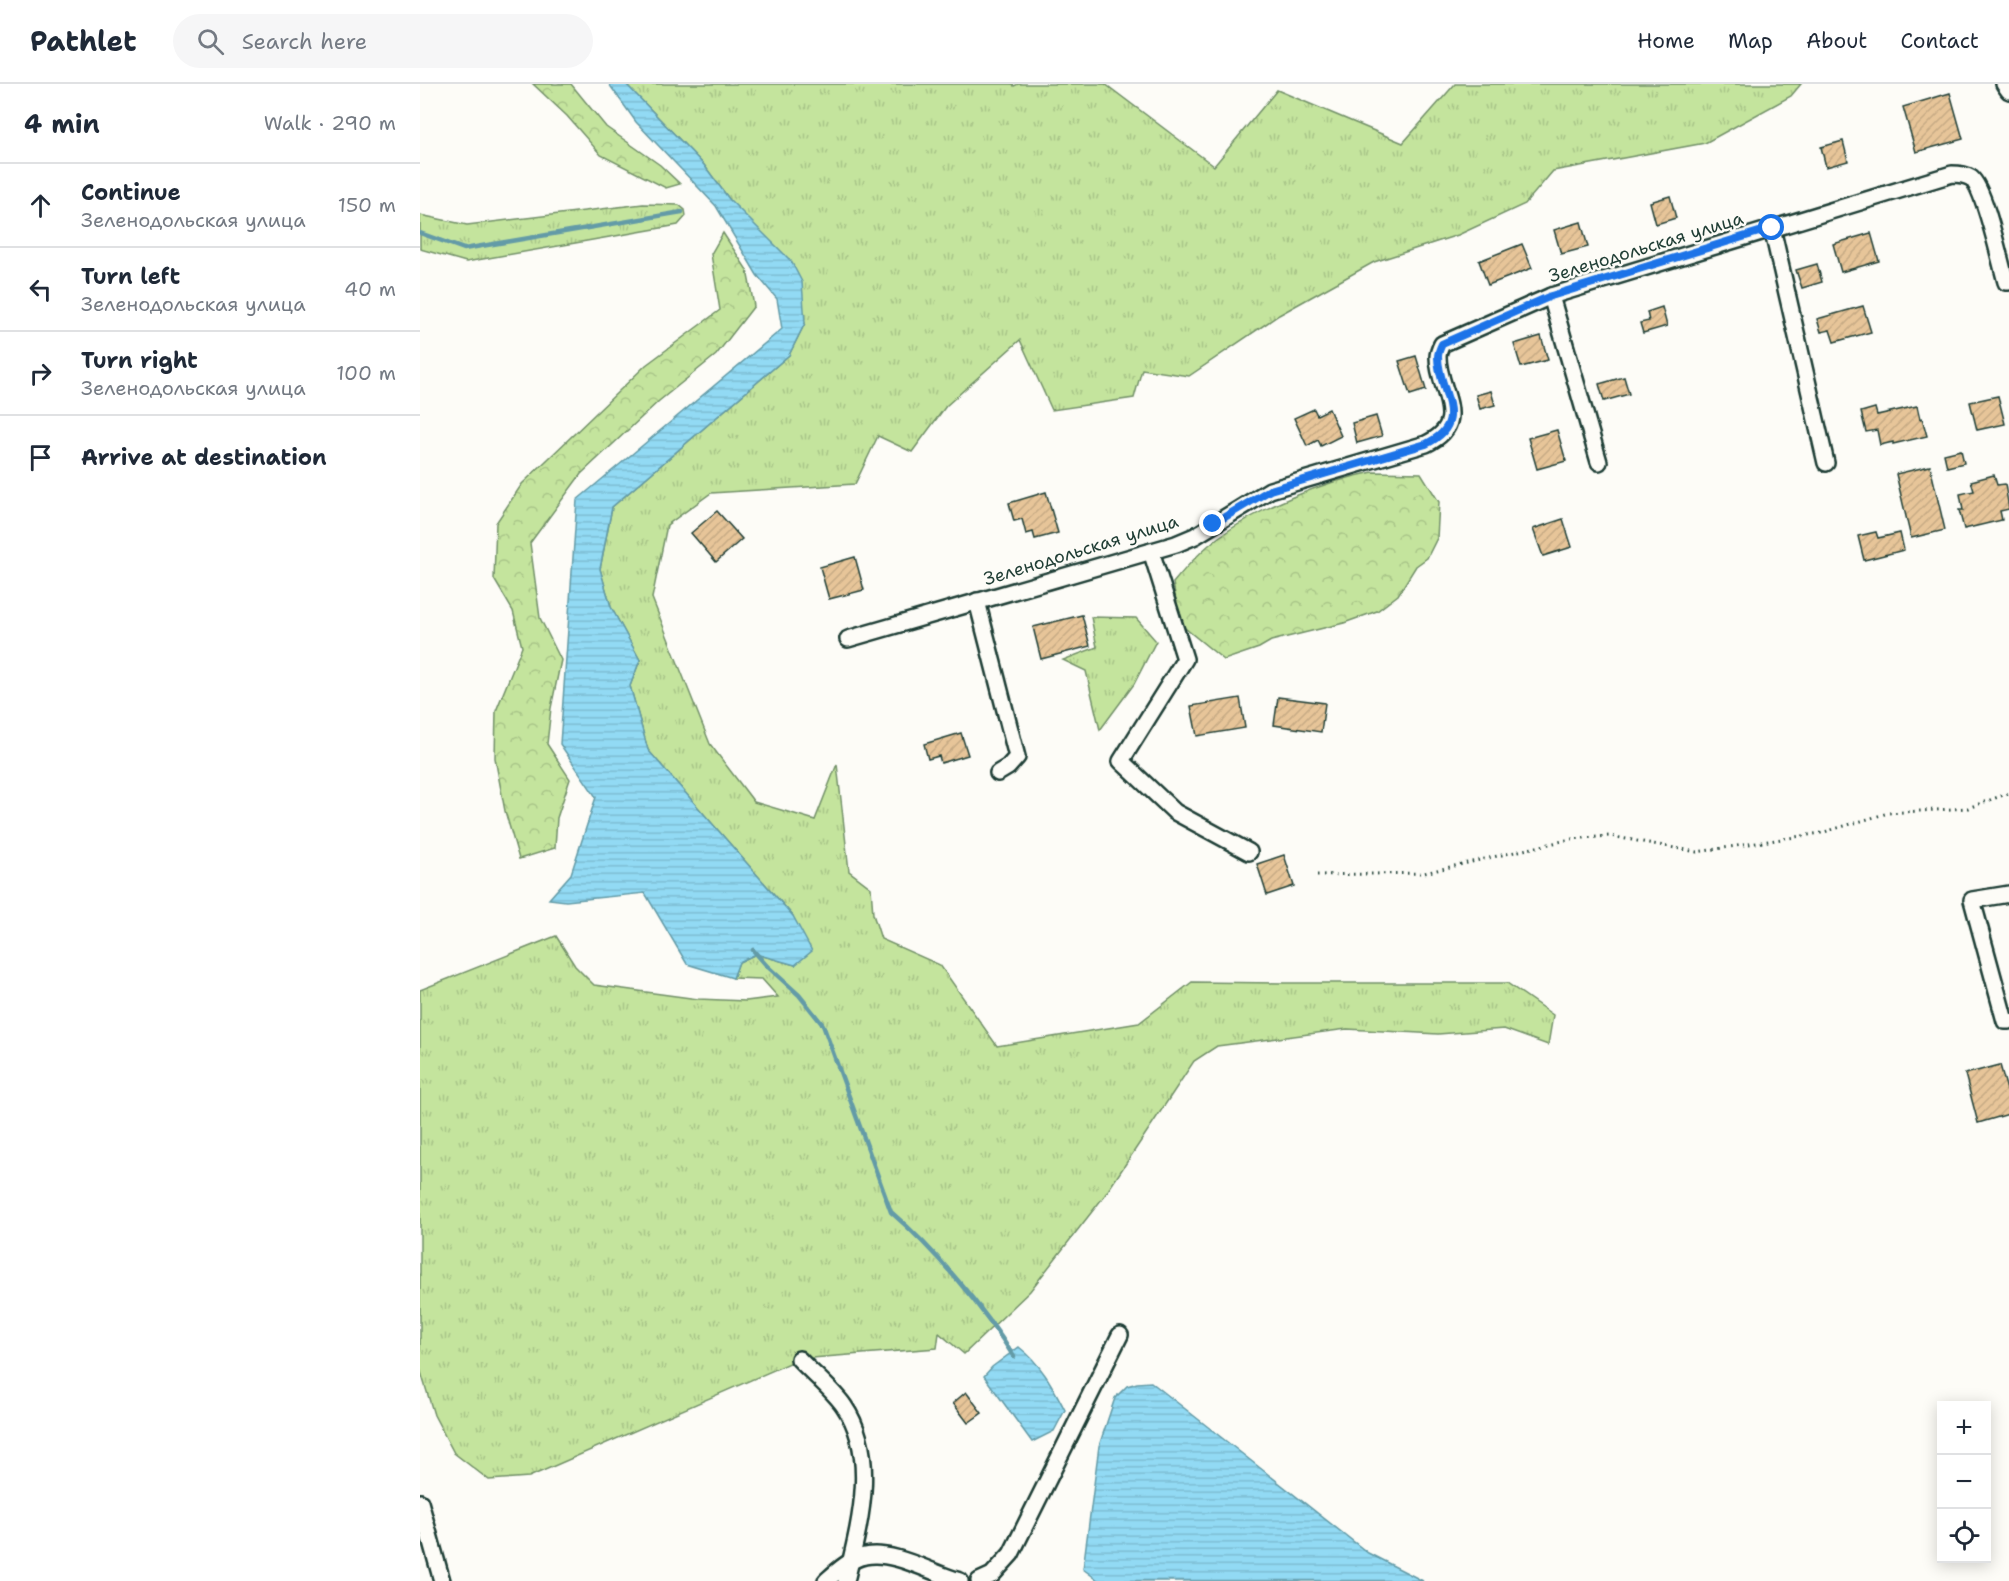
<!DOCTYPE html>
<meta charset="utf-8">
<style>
body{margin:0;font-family:"Shantell Sans",sans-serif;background:#f6f6f7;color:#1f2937}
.controls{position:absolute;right:18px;bottom:18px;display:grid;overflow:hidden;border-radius:0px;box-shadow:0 3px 15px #0003}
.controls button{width:54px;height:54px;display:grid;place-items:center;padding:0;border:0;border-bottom:2px solid #e0e1e3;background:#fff;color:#1f2937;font:30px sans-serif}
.stop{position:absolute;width:18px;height:18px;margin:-14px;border:4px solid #1a73e8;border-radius:50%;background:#fff}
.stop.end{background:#1a73e8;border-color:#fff;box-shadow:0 2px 6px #0008}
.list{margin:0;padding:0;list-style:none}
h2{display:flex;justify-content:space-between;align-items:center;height:78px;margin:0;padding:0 24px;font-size:26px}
h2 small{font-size:20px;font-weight:400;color:#747a83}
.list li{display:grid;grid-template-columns:39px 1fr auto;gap:18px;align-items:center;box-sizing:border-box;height:84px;padding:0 24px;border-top:2px solid #e0e1e3}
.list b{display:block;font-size:22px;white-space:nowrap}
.list p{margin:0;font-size:20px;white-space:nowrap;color:#747a83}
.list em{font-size:20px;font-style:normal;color:#747a83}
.icon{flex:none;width:33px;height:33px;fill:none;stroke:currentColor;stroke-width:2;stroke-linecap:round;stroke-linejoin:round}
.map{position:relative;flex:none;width:1589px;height:1497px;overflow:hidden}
header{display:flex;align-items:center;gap:36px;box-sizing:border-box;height:84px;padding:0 30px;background:#fff;border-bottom:2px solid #e0e1e3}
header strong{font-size:28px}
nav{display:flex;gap:33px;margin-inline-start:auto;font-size:21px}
.search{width:420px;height:54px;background:#f6f6f7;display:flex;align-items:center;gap:15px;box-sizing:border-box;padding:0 21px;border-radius:33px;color:#747a83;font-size:22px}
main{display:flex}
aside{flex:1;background:#fff}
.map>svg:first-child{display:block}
.grass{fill:url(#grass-tufts);stroke:#729068;stroke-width:1.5}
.forest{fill:url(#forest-crowns);stroke:#729068;stroke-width:1.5}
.water{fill:url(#water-rules);stroke:#649ba7;stroke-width:1.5}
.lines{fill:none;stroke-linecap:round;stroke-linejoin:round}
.stream{stroke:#649ba7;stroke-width:4.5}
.building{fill:url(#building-hatch);stroke:#1f3d34;stroke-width:1.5}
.minor-casing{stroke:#1f3d34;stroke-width:20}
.path{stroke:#1f3d34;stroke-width:3;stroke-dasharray:1.5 4.5;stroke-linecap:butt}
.minor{stroke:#fdfcf7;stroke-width:15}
.route{stroke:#1a73e8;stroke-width:8}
.labels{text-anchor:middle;stroke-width:5;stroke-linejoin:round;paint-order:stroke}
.street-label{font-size:18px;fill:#1f3d34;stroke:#fdfcf7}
</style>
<header>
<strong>Pathlet</strong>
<div class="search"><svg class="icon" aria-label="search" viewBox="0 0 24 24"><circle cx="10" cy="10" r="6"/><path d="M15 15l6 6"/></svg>Search here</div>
<nav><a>Home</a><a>Map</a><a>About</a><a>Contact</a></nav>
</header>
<main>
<aside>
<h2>4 min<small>Walk · 290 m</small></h2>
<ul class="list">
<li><svg class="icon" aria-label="ahead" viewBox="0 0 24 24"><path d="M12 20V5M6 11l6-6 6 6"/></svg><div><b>Continue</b><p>Зеленодольская улица</p></div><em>150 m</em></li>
<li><svg class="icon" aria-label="left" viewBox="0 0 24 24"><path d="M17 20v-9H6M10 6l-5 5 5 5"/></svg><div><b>Turn left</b><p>Зеленодольская улица</p></div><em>40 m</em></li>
<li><svg class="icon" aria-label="right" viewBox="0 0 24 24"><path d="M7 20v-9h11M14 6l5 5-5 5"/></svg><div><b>Turn right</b><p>Зеленодольская улица</p></div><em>100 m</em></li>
<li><svg class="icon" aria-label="arrive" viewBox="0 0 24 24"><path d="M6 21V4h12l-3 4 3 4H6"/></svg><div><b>Arrive at destination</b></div></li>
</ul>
</aside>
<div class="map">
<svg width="1589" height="1497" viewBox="0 0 1589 1497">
<defs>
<pattern id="grass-tufts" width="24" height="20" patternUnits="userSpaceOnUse" patternTransform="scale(1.5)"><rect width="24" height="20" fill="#c4e49d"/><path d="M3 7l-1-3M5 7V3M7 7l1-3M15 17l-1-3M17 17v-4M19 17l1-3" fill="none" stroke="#a8c488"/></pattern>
<pattern id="forest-crowns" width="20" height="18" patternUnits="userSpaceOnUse" patternTransform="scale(1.5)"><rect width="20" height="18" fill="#c4e49d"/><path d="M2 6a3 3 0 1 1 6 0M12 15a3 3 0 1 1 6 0" fill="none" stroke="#a8c488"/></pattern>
<pattern id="water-rules" width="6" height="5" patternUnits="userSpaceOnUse" patternTransform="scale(1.5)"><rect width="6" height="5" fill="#92daf4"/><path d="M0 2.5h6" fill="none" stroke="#7dbcd2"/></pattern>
<pattern id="building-hatch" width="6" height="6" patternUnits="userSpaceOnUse" patternTransform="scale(1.5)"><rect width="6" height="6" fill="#e7c599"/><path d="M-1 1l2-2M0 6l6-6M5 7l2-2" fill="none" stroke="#c6aa84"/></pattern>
</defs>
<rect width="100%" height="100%" fill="#fdfcf7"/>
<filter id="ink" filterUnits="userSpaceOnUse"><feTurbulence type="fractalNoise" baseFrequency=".0167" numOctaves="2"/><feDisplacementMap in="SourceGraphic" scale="12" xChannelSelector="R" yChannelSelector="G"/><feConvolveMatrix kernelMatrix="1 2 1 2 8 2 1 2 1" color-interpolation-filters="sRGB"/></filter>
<g filter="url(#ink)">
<g class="grass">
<path d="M206 0H593L594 2 598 0H685L794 82 857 6 983 59 1035 0H1381L1371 12 1285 59 1133 87 1105 120 1038 151 954 178 859 231 769 292 722 285 714 314 632 326 600 256 526 322 492 368 458 352 435 400 291 409 247 441 232 514 290 660 334 718 395 736 417 680 429 787 451 804 453 830 461 855 520 881 577 962 719 939 772 898 864 899H1087L1133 931 1128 961 1084 945 1018 950 927 945 797 962 774 977 685 1111 610 1207 544 1270 519 1249 517 1264 379 1275 109 1393 69 1396 34 1369 14 1331 0 1285V906L136 852 155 882 174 901 278 915 326 917 358 913 342 895 313 894 319 878 336 870 375 881 373 832 228 666 210 602 220 576 191 523 180 485 192 423 369 271 385 239 309 115 284 81Z"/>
<path d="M223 120 259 121 265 126 266 132 258 141 46 178 0 165V131L47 141Z"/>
<path d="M671 533 716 534 736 557 714 600 680 646 666 587 643 576 677 563Z"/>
</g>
<g class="forest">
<path d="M113 0H151L186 43 240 81 260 100 246 104 181 71 147 32Z"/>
<path d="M303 149 327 186 334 222 296 271 239 317 161 390 110 459 120 534 141 576 131 624 127 660 150 695 137 734 135 764 99 775 85 727 75 674 76 627 102 563 93 527 74 495 76 439 102 400 226 281 300 226 291 170Z"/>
<path d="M953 388 1001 389 1019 418 1017 454 1007 474 996 482 978 511 957 527 924 539 851 557 839 564 804 576 760 540 753 499C767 482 781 466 799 453 841 423 902 398 953 388Z"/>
</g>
<g class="water">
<path d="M189 0H206L284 81 309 115 371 177 382 198 385 239 369 271 192 423 180 485 191 523 220 576 210 602 228 666 373 832 392 867 375 881 336 870 319 878 313 894 267 880 225 809 146 817 129 815 151 790 176 713 140 660 157 416 362 245 357 215 337 191 296 122 216 38Z"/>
<path d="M599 1263C621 1280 632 1301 645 1326L634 1347 612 1358 564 1292 572 1283Z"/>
<path d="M731 1298 948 1469 1003 1497H679L663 1485 679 1362 695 1314 707 1302 717 1299Z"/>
</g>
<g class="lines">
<g class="stream">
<path d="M0 149 44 165 262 128"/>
<path d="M333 866 347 882 379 911 403 941 471 1128C514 1165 564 1224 594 1273"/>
</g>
</g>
<g class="building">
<path d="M1530 9 1543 55 1496 68 1483 23Z"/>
<path d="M1423 57 1428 77 1406 83 1401 63Z"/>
<path d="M1250 112 1256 134 1236 140 1230 118Z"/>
<path d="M1161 138 1168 163 1141 170 1134 146Z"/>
<path d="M1451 149 1459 177 1421 188 1413 160Z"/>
<path d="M1102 160 1112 184 1068 201 1059 177Z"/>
<path d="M1397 180 1402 198 1382 204 1376 186Z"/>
<path d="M1443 222 1451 248 1414 258 1410 246 1401 248 1397 235Z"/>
<path d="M1242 223 1247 242 1223 249 1220 239 1229 237 1227 228Z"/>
<path d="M1121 252 1128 276 1101 283 1094 260Z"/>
<path d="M996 272 1006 306 990 311 979 277Z"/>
<path d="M1204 293 1209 310 1184 317 1179 300Z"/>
<path d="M1071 307 1075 321 1060 325 1056 311Z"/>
<path d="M1578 312 1585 340 1557 346 1550 318Z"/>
<path d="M1497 322 1500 335 1502 334 1507 352 1473 360V358L1460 361 1457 346 1446 348 1441 328 1455 324 1457 331Z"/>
<path d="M894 325 897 331 909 325 921 352 901 362 898 356 887 362 874 334Z"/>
<path d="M956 332 962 352 937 359 932 339Z"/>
<path d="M1137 346 1146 377 1117 385 1108 354Z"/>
<path d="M1541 366 1544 379 1527 383 1524 370Z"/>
<path d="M1510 382 1525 446 1491 454 1476 390Z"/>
<path d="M1574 391 1577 401 1585 400 1589 425 1580 427 1582 436 1544 445 1539 426H1543L1540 410 1554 407 1551 397Z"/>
<path d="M626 408 638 449 615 455 613 448 606 450 602 435 594 437 589 419Z"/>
<path d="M297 427 322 455 296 478 271 449Z"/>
<path d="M1143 435 1152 463 1123 472 1113 445Z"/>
<path d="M1456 448 1458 454 1480 449 1484 466 1444 476 1438 452Z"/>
<path d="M435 473 444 506 409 515 400 483Z"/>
<path d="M662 531 670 562 621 575 613 543Z"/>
<path d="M858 613 905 619 901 648 854 641Z"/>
<path d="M820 614 825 644 777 652 771 622Z"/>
<path d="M541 649 548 671 521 679 519 672 508 675 504 660Z"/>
<path d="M864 771 874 802 847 811 837 780Z"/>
<path d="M1580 981 1589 1013V1030L1558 1039 1545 990Z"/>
<path d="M546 1308 562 1329 548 1339 533 1319Z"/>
</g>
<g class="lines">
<defs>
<g id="minor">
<path d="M1584 0 1589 7"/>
<path d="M1352 144 1406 379"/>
<path d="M1131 212 1179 378"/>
<path d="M731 467 765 575 701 677 755 728 829 768"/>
<path d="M557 517 597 673 588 683 578 689"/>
<path d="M428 555 756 460 775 452 850 406 1006 360C1052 338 1018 308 1018 273 1018 269 1020 264 1022 260L1131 212 1532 90C1538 90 1546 91 1551 94 1565 105 1580 178 1586 198H1589"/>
<path d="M1589 810 1552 816 1585 937H1589"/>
<path d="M379 1275C393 1290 413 1306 424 1322 459 1373 439 1442 426 1497"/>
<path d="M0 1418 22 1497"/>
<path d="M406 1497C416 1488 431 1474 445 1472 474 1466 511 1489 540 1497"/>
<path d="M559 1497 572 1491 591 1470 700 1251"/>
</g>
</defs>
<use href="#minor" class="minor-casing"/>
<path class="path" d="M897 791 1004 789 1151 755 1190 752 1277 768 1401 749 1468 729 1548 724 1589 709"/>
<use href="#minor" class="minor"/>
</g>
</g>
<g class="lines" filter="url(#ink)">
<path class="route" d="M793 440 850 406 1006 360C1052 338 1018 308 1018 273 1018 269 1020 264 1022 260L1131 212 1352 144"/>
</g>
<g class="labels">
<g class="street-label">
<text transform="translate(1226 163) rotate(-17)" y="6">Зеленодольская улица</text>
<text transform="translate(661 466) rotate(-17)" y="6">Зеленодольская улица</text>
</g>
</g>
</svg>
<div class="controls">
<button>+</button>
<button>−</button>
<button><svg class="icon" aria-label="locate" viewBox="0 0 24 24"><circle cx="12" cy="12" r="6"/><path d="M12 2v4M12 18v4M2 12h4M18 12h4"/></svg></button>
</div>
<div class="stop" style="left:1352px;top:144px"></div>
<div class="stop end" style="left:793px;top:440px"></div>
</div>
</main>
